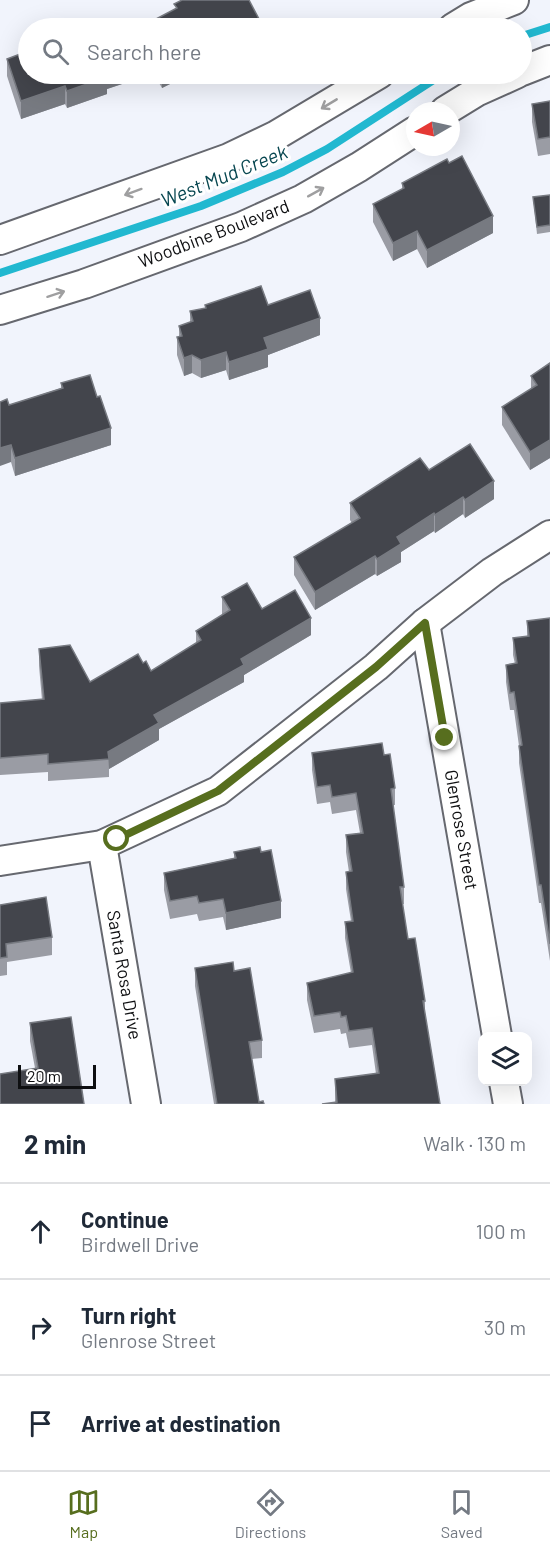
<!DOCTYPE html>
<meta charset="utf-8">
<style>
body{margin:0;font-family:Barlow,sans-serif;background:#f2f2f3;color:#1f2937}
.controls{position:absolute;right:18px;bottom:18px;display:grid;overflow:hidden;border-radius:12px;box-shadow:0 6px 24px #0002}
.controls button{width:54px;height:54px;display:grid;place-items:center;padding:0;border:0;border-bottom:2px solid #e0e1e3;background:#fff;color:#1f2937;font:30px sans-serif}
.compass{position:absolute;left:406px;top:102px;width:54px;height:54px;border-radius:50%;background:#fff;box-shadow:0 6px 24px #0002;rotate:261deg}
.scale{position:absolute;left:18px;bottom:15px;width:78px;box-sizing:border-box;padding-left:6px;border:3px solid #0e0f11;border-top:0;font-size:16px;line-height:21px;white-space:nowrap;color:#0e0f11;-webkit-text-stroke:4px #fff;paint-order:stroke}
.stop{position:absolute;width:18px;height:18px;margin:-14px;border:4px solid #576e1e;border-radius:50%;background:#fff}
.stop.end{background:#576e1e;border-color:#fff;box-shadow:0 2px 6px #0008}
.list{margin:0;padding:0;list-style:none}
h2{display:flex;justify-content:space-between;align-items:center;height:78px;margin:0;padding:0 24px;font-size:26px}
h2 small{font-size:20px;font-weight:400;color:#747a83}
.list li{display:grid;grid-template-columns:39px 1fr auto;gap:18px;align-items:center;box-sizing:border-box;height:96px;padding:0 24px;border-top:2px solid #e0e1e3}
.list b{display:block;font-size:22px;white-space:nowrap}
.list p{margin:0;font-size:20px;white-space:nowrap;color:#747a83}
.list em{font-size:20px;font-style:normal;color:#747a83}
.icon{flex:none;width:33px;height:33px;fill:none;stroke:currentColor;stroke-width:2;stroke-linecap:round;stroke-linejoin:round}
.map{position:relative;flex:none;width:550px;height:1104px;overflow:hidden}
.search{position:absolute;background:#fff;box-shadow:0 6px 24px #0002;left:18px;right:18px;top:18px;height:66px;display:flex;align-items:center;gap:15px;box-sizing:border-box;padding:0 21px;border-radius:33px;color:#747a83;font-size:22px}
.sheet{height:366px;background:#fff}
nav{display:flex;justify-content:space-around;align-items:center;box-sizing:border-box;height:84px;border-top:2px solid #e0e1e3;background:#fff;font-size:16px;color:#747a83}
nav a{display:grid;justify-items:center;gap:3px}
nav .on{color:#576e1e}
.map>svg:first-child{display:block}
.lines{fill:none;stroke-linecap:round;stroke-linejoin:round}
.stream{stroke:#21b8d0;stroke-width:8}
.minor-casing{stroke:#66686f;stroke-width:32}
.minor{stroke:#fff;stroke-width:28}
.wall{fill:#9a9ca4}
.shaded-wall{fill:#777a81}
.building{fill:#43454c;stroke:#777a81;stroke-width:1.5}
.oneway{stroke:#9f9fa0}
.route{stroke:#576e1e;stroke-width:8}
.labels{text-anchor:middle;stroke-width:6;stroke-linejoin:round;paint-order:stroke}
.street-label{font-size:18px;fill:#0e0f11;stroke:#fff}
.water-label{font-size:20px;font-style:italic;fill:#074650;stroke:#fff}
</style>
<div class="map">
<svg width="550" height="1104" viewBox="0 0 550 1104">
<rect width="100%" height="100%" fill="#f1f4fc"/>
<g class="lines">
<g class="stream">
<path d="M522 36 550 27"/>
<path d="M0 273 201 206 283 172 327 149 443 74"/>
</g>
<defs>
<g id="minor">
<path d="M453 28 471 17 514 0"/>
<path d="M522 71 550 60"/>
<path d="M445 111 476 92 516 74"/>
<path d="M0 240 229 158 275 136 379 74"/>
<path d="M0 310 84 284 241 227 303 199 359 167 415 131"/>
<path d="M425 623 497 1036"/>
<path d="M102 845 146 1104"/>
<path d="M0 861 102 845 218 791 376 667 425 623 492 572 550 535"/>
<path d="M504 1082 508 1104"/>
</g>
</defs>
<use href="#minor" class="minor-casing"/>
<use href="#minor" class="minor"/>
</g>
<g class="wall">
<path d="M7 59 28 74H152L107 89V94L67 108 65 104 21 119 7 76Z"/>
<path d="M154 74H190L162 88Z"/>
<path d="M550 101V154L538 156 532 122V104Z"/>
<path d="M402 183 493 233 427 268 417 249 393 261 373 222V204L402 189Z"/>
<path d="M550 195V232L537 234 533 197Z"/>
<path d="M205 305H268L320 335 268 355V367L229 380 226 370 201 378 192 373 184 376 177 355V337H179V326L190 322V311L205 309Z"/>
<path d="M550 363V458L530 470 502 425V407L531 389V376Z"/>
<path d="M61 383 111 445 15 476 11 462 9 405 61 388Z"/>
<path d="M429 470 494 499 465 518 463 514 435 533 434 531 401 552V562L377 576 375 574 315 610 294 575V557L352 523 350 520V503Z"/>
<path d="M222 597 262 609 311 635 244 675V682L159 729V740L109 769V777L48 781V772L0 775V703L42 700 39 666V649L90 682 143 663 151 671 196 644V631L222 615Z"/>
<path d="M550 618V961L541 903H539L519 763V746L514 710H510L506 682V665L515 664 513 655V638L527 636V621Z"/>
<path d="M312 753 384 755 395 788V805H393L404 887V904H402L408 939 425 1001V1014L440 1104 335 1102V1079L376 1074 372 1045 349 1048 346 1033 341 1034 340 1029 314 1033 307 1000V983L351 973 345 938V922L351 921 346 889V872H349L346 852V835L360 833 356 810 332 814 330 802 317 804 312 770Z"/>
<path d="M234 852 281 918 226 930 223 917 199 921 197 914 170 919 164 890V873L234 858Z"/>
<path d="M0 905 52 937V955L7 962V975L0 976Z"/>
<path d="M195 968 234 971 262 1040V1058L252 1059 259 1102 264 1104H214L195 986Z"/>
<path d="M30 1023 84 1104 35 1068 30 1041Z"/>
</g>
<g class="shaded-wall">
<path d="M259 19V28H242Z"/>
<path d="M106 74H152L107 89V94L67 108V91Z"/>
<path d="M162 74H190L162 88Z"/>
<path d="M65 86V104L21 119V101Z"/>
<path d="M493 216V233L427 268V250Z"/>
<path d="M417 231V249L393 261V243Z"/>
<path d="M320 318V335L268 355V367L229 380V362L264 338Z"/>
<path d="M226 352V370L201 378V360Z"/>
<path d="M192 355V373L184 376V358Z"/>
<path d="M111 428V445L15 476V458Z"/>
<path d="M550 440V458L530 470V452Z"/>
<path d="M11 445V462L0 466V448Z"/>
<path d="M494 481V499L465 518V500Z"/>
<path d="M463 497V514L435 533V515Z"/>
<path d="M434 513V531L401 552V562L377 576V559L397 537Z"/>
<path d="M375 556V574L315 610V592Z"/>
<path d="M311 618V635L244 675V682L159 729V740L109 769 108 752 154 715 241 659Z"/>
<path d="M281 901V918L226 930V913Z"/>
</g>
<g class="building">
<path d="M182 0H249L259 19 242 28H139L177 8 174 4Z"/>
<path d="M117 20 120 28H93Z"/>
<path d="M68 21 71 28H46Z"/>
<path d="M28 51V74H106L107 77 67 91 65 86 21 101 7 59Z"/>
<path d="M550 101V137L538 139 532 104Z"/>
<path d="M462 156 493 216 427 250 417 231 393 243 373 204 404 188 402 183 447 159 449 163Z"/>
<path d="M550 195V225L537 227 533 197Z"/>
<path d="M261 286 268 305 310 290 320 318 264 338 268 349 229 362 226 352 201 360 192 355 184 358 177 337 182 336 179 326 193 321 190 311 206 308 205 305Z"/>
<path d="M550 363V440L530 452 502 407 537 385 531 376Z"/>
<path d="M90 375 97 397 100 396 111 428 15 458 11 445 0 448V402L7 399 9 405 63 388 61 383Z"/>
<path d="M470 444 494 481 465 500 463 497 435 515 434 513 397 537 401 544 377 559 375 556 315 592 294 557 360 518 350 503 420 458 429 470Z"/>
<path d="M247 583 262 609 295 590 311 618 241 659 244 665 154 715 159 723 108 752 109 759 48 764V754L0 758V703L44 699 39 649 70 645 90 682 138 654 143 663 146 661 151 671 201 640 196 631 230 610 222 597Z"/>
<path d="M550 618V944L541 885H539L519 746 522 745 514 692 510 693 506 665 517 663 513 638 529 636 527 621Z"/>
<path d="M382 743 384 755 390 754 395 788 391 789 404 887H400L408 939 415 938 425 1001H423L440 1104H322L337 1102 335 1079 379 1073 372 1028 349 1031 346 1016 341 1017 340 1012 314 1016 307 983 353 972 345 922 353 921 346 872 352 871 346 835 363 833 356 793 332 797 330 785 317 787 312 753Z"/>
<path d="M260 847 261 852 271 850 281 901 226 913 223 899 199 903 197 896 170 901 164 873 236 858 234 852Z"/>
<path d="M46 897 52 937 6 944 7 957 0 958V905Z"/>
<path d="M233 962 234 971 250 968 262 1040 249 1042 259 1102 263 1101 264 1104H217L195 968Z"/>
<path d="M71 1017 84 1104H0V1074L38 1068 30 1023Z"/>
</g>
<defs><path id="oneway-shaft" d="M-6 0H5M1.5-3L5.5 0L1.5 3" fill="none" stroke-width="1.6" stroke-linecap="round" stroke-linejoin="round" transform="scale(1.5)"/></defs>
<g class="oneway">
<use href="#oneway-shaft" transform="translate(329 104) rotate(149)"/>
<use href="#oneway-shaft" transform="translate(133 192) rotate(160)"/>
<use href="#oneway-shaft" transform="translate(316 192) rotate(-29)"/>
<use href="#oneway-shaft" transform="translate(56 294) rotate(-18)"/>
</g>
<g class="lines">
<path class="route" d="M117 839 218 791 376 667 425 623 445 738"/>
</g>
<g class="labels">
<g class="street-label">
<text transform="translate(214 234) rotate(-21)" y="6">Woodbine Boulevard</text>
<text transform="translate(461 830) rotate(80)" y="6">Glenrose Street</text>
<text transform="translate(124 975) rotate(80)" y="6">Santa Rosa Drive</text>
</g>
<g class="water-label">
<text transform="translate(224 176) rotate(-22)" y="7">West Mud Creek</text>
</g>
</g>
</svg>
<div class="controls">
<button><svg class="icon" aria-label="layers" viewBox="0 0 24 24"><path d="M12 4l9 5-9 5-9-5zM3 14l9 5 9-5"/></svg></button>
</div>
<svg class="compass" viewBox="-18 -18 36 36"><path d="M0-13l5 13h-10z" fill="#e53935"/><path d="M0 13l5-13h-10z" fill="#747a83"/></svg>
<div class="scale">20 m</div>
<div class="stop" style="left:117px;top:839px"></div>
<div class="stop end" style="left:445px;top:738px"></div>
<div class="search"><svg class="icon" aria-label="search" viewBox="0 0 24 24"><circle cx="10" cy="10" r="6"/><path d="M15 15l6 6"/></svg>Search here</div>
</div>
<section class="sheet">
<h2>2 min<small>Walk · 130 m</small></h2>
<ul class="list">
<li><svg class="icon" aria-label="ahead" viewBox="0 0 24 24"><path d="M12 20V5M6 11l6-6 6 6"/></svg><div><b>Continue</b><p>Birdwell Drive</p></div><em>100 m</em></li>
<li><svg class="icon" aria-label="right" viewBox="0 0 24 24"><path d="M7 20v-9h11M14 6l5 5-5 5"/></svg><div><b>Turn right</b><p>Glenrose Street</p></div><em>30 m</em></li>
<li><svg class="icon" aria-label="arrive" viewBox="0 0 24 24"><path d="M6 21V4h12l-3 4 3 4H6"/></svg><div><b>Arrive at destination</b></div></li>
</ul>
</section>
<nav>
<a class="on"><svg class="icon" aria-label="map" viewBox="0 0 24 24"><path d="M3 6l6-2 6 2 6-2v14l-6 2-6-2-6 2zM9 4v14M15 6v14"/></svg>Map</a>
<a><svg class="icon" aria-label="directions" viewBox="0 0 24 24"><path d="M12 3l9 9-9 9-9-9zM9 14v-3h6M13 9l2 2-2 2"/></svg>Directions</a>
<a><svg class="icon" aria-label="saved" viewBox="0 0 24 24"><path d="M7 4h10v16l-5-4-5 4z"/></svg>Saved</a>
</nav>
